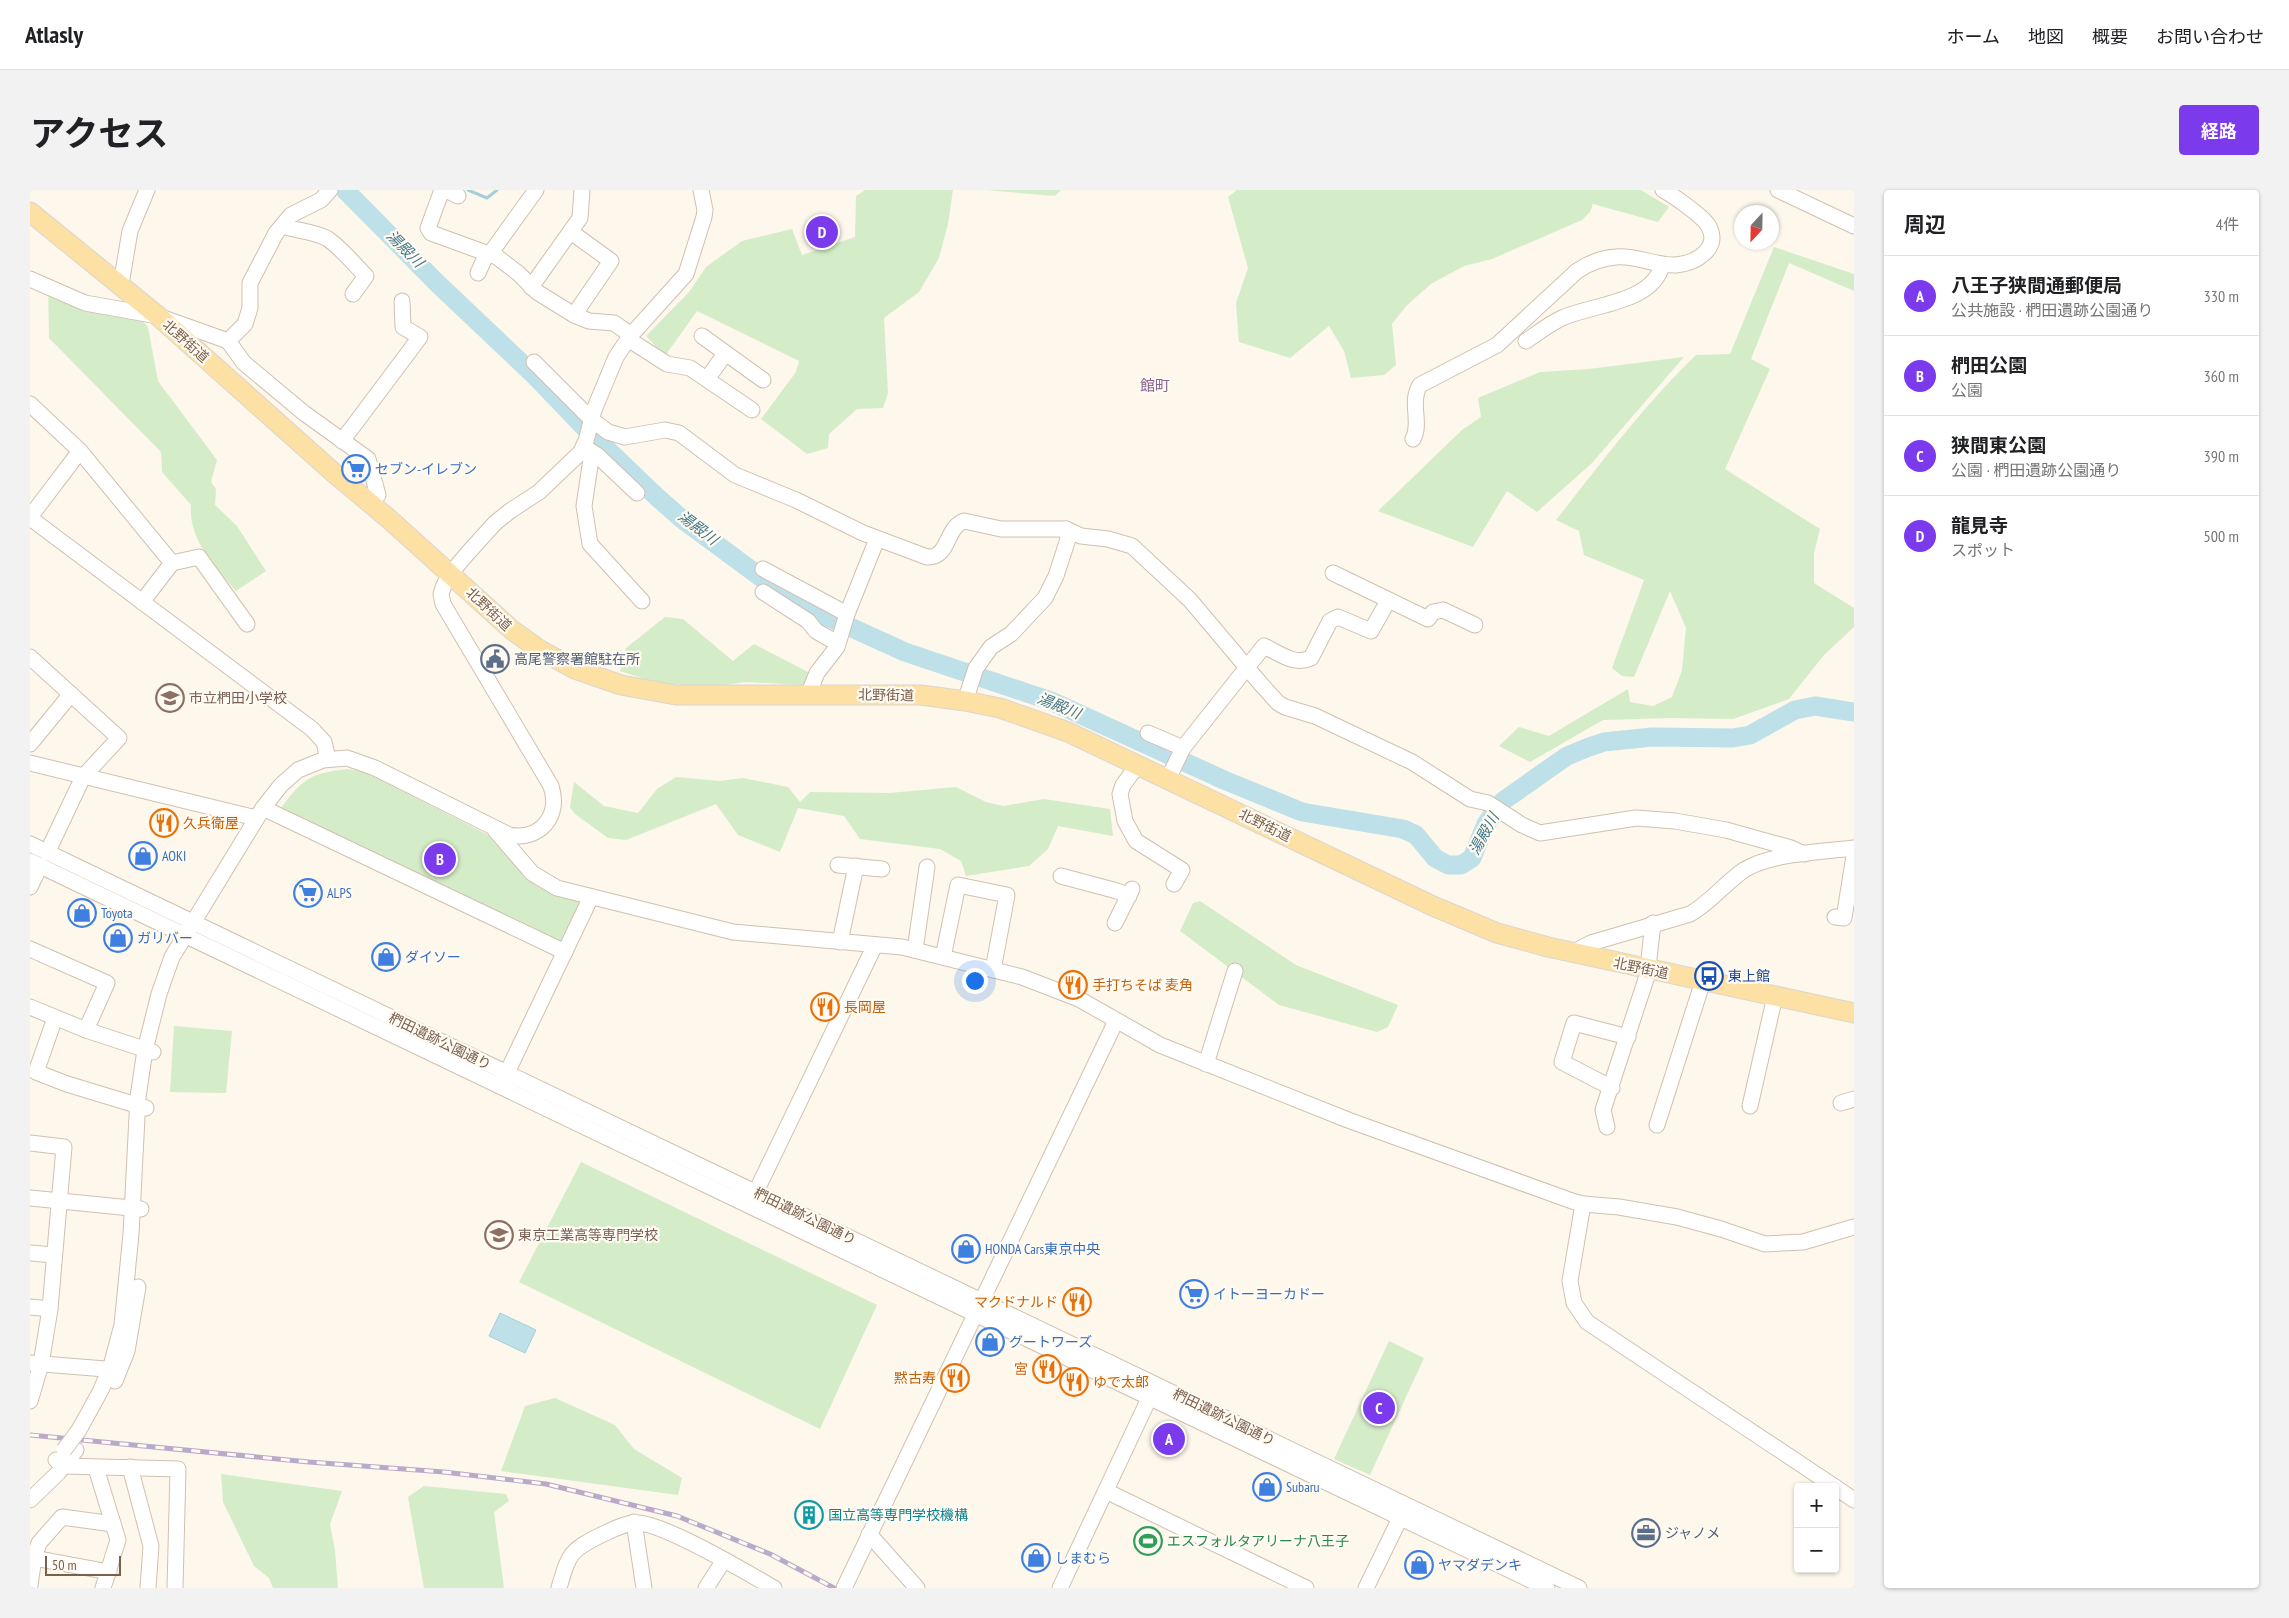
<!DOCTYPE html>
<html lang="ja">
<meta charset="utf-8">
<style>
body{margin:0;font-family:"PT Sans Narrow","Noto Sans JP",sans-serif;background:#f2f2f2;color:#202124}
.controls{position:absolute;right:15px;bottom:15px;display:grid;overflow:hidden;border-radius:5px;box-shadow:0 1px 4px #0004}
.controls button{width:45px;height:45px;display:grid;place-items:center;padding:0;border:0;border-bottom:1px solid #e0e0e0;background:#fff;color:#202124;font:25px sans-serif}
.compass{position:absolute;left:1704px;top:15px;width:45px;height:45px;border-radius:50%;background:#fff;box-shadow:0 1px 4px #0004;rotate:202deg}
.scale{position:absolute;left:15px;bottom:12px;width:76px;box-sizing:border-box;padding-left:5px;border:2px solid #7a5f4d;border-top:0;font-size:14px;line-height:18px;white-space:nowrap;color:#7a5f4d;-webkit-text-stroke:4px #fffbf3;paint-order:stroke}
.you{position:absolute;left:944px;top:790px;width:18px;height:18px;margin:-12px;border:4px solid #fff;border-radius:50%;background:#1a73e8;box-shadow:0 0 0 8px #1a73e833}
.badge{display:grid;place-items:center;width:32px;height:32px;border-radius:50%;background:#7c3aed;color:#fff;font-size:16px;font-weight:700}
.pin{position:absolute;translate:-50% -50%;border:2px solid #fff;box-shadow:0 1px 5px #0006}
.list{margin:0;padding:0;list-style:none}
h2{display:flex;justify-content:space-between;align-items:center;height:65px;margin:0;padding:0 20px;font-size:21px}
h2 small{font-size:16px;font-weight:400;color:#757577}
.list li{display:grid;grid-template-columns:32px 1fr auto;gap:15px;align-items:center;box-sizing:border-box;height:80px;padding:0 20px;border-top:1px solid #e0e0e0}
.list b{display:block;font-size:19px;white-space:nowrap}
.list p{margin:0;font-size:16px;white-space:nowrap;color:#757577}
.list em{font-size:16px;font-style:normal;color:#757577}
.map{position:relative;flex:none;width:1824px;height:1398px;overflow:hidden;border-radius:5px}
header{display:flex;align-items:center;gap:30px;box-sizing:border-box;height:70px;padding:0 25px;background:#fff;border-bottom:1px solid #e0e0e0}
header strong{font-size:24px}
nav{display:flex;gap:28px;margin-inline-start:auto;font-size:18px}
.intro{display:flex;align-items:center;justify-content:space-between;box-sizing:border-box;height:120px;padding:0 30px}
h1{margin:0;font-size:35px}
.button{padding:12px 22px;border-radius:5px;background:#7c3aed;color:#fff;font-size:18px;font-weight:700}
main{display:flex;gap:30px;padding:0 30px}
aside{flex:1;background:#fff;border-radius:5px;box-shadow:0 1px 4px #0004}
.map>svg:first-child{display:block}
.green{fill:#d5ecc9}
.water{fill:#bee0e8;stroke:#a4cfda}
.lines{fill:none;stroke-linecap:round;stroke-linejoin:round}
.stream{stroke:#a4cfda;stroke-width:3}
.river{stroke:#bee0e8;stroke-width:19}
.minor-casing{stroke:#d1c0b0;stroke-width:17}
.major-casing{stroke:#dcd5d1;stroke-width:21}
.minor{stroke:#fff;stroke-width:15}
.major{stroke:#fce0a4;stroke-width:19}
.rail-casing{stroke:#bca8c9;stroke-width:5}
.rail{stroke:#fffbf3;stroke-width:3;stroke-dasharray:9;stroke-linecap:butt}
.minor-bridge-casing{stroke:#d1c0b0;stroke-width:17;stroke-linecap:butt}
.minor-bridge{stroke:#fff;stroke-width:15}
.labels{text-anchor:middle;stroke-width:4.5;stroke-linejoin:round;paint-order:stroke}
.street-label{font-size:14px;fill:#7a5f4d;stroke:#fffbf3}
.shop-label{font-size:14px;fill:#366cbe;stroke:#fffbf3;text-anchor:start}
.service-label{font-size:14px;fill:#4e5e75;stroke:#fffbf3;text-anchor:start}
.education-label{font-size:14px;fill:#785e54;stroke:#fffbf3;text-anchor:start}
.food-label{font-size:14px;fill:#c56008;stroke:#fffbf3;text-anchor:start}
.transit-label{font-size:14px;fill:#164399;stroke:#fffbf3;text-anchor:start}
.culture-label{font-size:14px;fill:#0d838f;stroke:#fffbf3;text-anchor:start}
.leisure-label{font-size:14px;fill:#27864d;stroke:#fffbf3;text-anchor:start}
.water-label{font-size:15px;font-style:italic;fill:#427787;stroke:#fffbf3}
.neighbourhood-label{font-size:15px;fill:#886595;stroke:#fffbf3}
</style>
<header>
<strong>Atlasly</strong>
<nav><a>ホーム</a><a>地図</a><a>概要</a><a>お問い合わせ</a></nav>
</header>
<div class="intro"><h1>アクセス</h1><a class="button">経路</a></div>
<main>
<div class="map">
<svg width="1824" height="1398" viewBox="0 0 1824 1398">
<rect width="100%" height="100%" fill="#fdf7ec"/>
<g class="green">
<path d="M835 0H923L918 34 909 68 889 102 854 128 858 203 853 218 827 219 799 244 798 258 777 264 731 229 766 182 769 171 667 121 635 166 616 146 659 102 676 77 712 51 762 39 772 65 825 47 826 6Z"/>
<path d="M955 0H1031L1025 6Z"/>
<path d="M1207 0H1611L1639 17 1628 32 1563 14 1560 22 1552 30 1462 69 1434 76 1401 94 1377 115 1362 134 1366 175 1354 185 1321 188 1314 161 1299 136 1260 168 1209 152 1206 113 1218 78 1198 7Z"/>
<path d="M1744 57 1824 84V101L1759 73 1721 169 1740 179 1695 279 1790 339 1784 363V393L1824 418V437L1794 465 1759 509 1703 529 1641 528 1573 530 1500 572 1469 556 1489 537 1519 546 1598 499 1600 512 1623 516 1642 507 1652 480 1656 438 1640 401 1604 487 1592 486 1582 478 1614 390 1554 365 1549 341 1526 330C1571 273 1614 215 1666 165L1700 164Z"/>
<path d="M18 91H26L57 113 102 119 118 137 128 191 187 270 181 292 186 299 185 315 207 336 236 381 206 401C185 377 158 349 161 315L132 282 131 262 19 148Z"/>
<path d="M1654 167 1562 273 1507 322 1477 301 1443 357 1348 321 1432 240 1451 227 1448 208 1510 182 1559 179Z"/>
<path d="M635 427 653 429 703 471 724 454 780 483 773 495 716 492 680 497 627 493 590 481 596 458Z"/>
<path d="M318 579 336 582 462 647 549 711 550 719 530 760 246 625C270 592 276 583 318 579Z"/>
<path d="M646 587 690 591 713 588 758 597 770 612 780 602 859 603 926 597 956 612 973 616 1014 609 1080 619 1083 646 1028 636 1018 659 999 676 936 686 931 671 910 659 830 649 814 626 768 618 750 662 708 645 686 614 596 650 578 648 545 624 540 617 544 592 574 616 608 623 627 599Z"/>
<path d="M1170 711 1266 775 1368 815 1358 837 1347 842 1249 815 1150 741 1163 713Z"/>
<path d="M144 836 202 841 196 903 140 902Z"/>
<path d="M551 972 847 1115 790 1239 489 1092Z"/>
<path d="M1359 1151 1394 1168 1340 1285 1304 1269Z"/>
<path d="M525 1208 585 1235 604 1259 652 1288 648 1305 471 1281 495 1216Z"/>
<path d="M191 1284 312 1301 300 1334 305 1361 308 1398H243L239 1388 224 1376 193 1312Z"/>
<path d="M394 1296 476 1304 479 1311 464 1322 474 1398H394L378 1307Z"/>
</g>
<path class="water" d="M470 1123 506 1140 495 1163 459 1146Z"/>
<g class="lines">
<g class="stream">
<path d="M438 0 457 8 467 0"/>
<path d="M321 5 327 0"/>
</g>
<path class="river" d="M315 0 408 94 503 184 551 234 628 308 652 329 748 400 789 423 875 462 1021 511 1194 590 1272 622 1373 639 1386 645 1405 668 1418 675H1431L1442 668 1456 634 1473 611 1537 566 1559 557 1574 552 1622 547 1703 548 1720 545 1765 520 1785 516 1824 522"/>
<defs>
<g id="minor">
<path d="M412 0 398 38 401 43 467 67 488 83 507 102 544 125 581 71 541 42"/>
<path d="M416 0 428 6"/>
<path d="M1748 0 1824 36"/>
<path d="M252 36C267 41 285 41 298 49 312 59 324 74 336 86L323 104"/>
<path d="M460 64 506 0"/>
<path d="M448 83 457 63"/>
<path d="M0 89 55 113 128 126 198 151 215 134 220 118V93L246 43 261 25 291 10 300 0"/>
<path d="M91 94 100 41 117 0"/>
<path d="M501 97 550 28 552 0"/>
<path d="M544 125 559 131 584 133 601 145"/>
<path d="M672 146 733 190"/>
<path d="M598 149 637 174 660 178 722 220"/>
<path d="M198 151 214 173 274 223 338 269 348 305 341 313"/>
<path d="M1496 151C1508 143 1519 134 1532 128 1563 114 1623 113 1632 75"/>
<path d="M504 172 561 229 578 242 595 247 635 240 649 243 705 285 766 310 833 343 897 367C920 368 915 338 934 331L971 339H1036L1051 346 1078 349 1102 356 1160 410 1230 493 1248 513 1255 517 1285 526 1382 572 1440 609 1458 613 1492 635 1510 643 1606 628 1645 631 1696 640 1761 658 1774 664"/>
<path d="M677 189 695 164"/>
<path d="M0 214 50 261 142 373 169 367 217 434"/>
<path d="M1383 249C1392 233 1379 212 1390 195L1467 155 1547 81C1559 73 1570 68 1586 67 1606 65 1626 76 1646 75 1666 73 1692 58 1678 35 1671 25 1644 6 1633 0"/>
<path d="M312 251 390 147 373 137 372 111"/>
<path d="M554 255 559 260 561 269 554 316 560 354 612 411"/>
<path d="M559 260 567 265 607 303"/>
<path d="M0 327 50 261"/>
<path d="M0 328 282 539 294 552 298 569"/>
<path d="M733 379 817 424"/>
<path d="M1303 383 1398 429 1403 422 1413 420 1445 435"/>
<path d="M733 402 778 431 786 441 800 449 809 450"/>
<path d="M112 412 142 373"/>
<path d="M0 467 89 548 53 587 17 663"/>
<path d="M778 505 787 483 807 457 817 424 847 349"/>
<path d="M935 511 946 478 961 457 981 444 1015 408 1026 386 1038 349 1036 339"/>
<path d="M1118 543 1153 558"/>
<path d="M0 554 41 504"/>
<path d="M0 573 226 628"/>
<path d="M1108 575 1093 595 1090 604 1095 631 1106 651 1152 680 1144 694"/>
<path d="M1138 589 1153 558 1234 456C1249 463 1264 476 1281 468L1300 431 1308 427 1341 441 1358 411"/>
<path d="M233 618 535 762"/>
<path d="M465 640 502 683 527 698 703 742 872 757 992 787 1049 809 1130 855 1318 930 1542 1011 1553 1014 1589 1017 1647 1027 1691 1039 1735 1054 1773 1052 1824 1037"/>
<path d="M0 654 1549 1398"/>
<path d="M0 671 1517 1398"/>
<path d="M808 675 852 679"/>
<path d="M1031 686 1087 701 1099 706"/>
<path d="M0 697 10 676"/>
<path d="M1805 727 1814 728 1824 666"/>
<path d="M1085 733 1102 699"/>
<path d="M810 752 826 676"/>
<path d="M0 759 77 793 56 840"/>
<path d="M885 760 897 677"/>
<path d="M1542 763 1561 753 1660 724C1680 713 1695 693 1714 680 1741 663 1792 662 1824 658"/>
<path d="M913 767 928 695 977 705 963 780"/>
<path d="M0 817 56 840 123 862"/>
<path d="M25 828 6 882 37 894 116 918"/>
<path d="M1176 874 1205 781"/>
<path d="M473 891 561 707"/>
<path d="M1582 898 1532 872 1544 833 1598 847"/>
<path d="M1811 913 1824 909"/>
<path d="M1720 916 1745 806"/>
<path d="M1627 935 1673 791"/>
<path d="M1577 937 1573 920 1617 786 1623 733"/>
<path d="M0 953 34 957 20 1119 11 1174 0 1211"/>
<path d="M0 1008 111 1019"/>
<path d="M722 1010 845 755"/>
<path d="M1553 1014 1540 1091 1544 1113 1557 1132 1805 1297"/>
<path d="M0 1063 24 1065"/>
<path d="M0 1117 20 1119"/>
<path d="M0 1173 88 1180"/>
<path d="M85 1191 97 1161 108 1097"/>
<path d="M49 1240 71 1200 81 1176 92 1135 101 1044 108 907 115 860 129 804 142 767 233 618 251 595 268 580 293 570 317 568 345 578 479 645C510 651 531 626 521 596L413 414 411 404 414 395 420 384 437 364 465 333 480 321 509 302 550 263 556 251 564 220 586 167 601 145 656 84 674 27 675 20 671 0"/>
<path d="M26 1270 34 1276 148 1279 145 1398"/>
<path d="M100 1277 121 1356 118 1398"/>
<path d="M66 1278 88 1350 73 1398"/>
<path d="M1805 1297 1824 1310"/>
<path d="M1076 1301 1276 1398"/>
<path d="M0 1310 28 1283 46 1260"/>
<path d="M604 1332 614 1398"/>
<path d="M839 1344 887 1398"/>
<path d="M4 1368 9 1353 32 1327 83 1334"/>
<path d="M0 1395 4 1368 79 1382"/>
<path d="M529 1398C539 1364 539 1361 571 1345 580 1341 593 1334 603 1333 628 1329 719 1384 744 1398"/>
<path d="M676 1398 694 1370"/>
<path d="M814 1398 1086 831"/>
<path d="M1030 1398 1123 1200"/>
<path d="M1336 1398 1375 1318"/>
</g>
<path id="major" d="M0 22 128 126 304 283 359 329 482 440 510 460 545 479 591 495 646 505H891L935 511 970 518 1038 542 1403 716 1467 743 1518 757 1824 823"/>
</defs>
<use href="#minor" class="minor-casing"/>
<use href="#major" class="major-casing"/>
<use href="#minor" class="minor"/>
<use href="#major" class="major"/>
<defs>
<path id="rail" d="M0 1245 279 1272 414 1282 516 1294 647 1326 740 1364 804 1398"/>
</defs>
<use href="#rail" class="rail-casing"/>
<use href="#rail" class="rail"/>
<defs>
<path id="minor-bridge" d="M34 1260 49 1240"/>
</defs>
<use href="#minor-bridge" class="minor-bridge-casing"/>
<use href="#minor-bridge" class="minor-bridge"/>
</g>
<defs>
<symbol id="supermarket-ring" viewBox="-11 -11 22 22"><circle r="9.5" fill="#fffbf3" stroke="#3f7fe0" stroke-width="1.5"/><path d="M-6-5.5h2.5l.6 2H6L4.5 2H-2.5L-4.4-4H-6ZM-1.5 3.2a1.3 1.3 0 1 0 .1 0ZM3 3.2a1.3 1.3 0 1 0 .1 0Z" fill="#3f7fe0"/></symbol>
<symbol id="civic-ring" viewBox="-11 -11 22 22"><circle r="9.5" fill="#fffbf3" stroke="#5c6f8a" stroke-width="1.5"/><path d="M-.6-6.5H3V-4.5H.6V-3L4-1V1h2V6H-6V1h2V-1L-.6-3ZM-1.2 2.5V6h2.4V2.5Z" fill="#5c6f8a"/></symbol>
<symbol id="school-ring" viewBox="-11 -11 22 22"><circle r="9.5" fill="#fffbf3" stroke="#8d6e63" stroke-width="1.5"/><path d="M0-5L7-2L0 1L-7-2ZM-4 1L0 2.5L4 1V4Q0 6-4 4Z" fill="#8d6e63"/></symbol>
<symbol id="restaurant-ring" viewBox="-11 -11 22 22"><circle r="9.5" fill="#fffbf3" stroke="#e8710a" stroke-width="1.5"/><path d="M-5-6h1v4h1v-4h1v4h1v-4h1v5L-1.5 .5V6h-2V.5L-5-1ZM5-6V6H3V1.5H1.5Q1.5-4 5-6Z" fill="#e8710a"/></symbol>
<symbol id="shop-ring" viewBox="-11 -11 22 22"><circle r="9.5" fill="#fffbf3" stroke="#3f7fe0" stroke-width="1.5"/><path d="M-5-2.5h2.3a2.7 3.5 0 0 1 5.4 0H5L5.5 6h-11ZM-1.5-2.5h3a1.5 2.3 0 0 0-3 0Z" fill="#3f7fe0"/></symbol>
<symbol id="bus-ring" viewBox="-11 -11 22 22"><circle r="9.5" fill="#fffbf3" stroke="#1a4fb4" stroke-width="1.5"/><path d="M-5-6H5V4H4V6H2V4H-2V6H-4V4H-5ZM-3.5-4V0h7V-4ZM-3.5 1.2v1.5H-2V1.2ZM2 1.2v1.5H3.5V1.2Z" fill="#1a4fb4"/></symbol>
<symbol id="building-ring" viewBox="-11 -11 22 22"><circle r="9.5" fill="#fffbf3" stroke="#0f9aa8" stroke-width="1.5"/><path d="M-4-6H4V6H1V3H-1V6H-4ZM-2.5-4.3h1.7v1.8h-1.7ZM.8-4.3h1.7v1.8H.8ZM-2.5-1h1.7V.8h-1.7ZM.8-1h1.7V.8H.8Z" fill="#0f9aa8"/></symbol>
<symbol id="office-ring" viewBox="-11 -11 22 22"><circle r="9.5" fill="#fffbf3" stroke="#5c6f8a" stroke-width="1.5"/><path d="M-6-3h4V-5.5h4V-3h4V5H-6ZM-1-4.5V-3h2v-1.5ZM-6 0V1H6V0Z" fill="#5c6f8a"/></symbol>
<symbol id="stadium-ring" viewBox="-11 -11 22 22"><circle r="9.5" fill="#fffbf3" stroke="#2e9e5b" stroke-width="1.5"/><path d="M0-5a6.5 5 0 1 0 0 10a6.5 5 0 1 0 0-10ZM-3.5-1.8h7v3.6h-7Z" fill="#2e9e5b"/></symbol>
</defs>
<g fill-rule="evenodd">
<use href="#supermarket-ring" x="310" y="263" width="32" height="32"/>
<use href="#civic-ring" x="449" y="453" width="32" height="32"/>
<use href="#school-ring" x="124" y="492" width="32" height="32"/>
<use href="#restaurant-ring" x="118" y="617" width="32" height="32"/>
<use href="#shop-ring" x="97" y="650" width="32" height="32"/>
<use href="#supermarket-ring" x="262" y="687" width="32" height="32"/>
<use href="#shop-ring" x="36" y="707" width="32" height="32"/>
<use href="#shop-ring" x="72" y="732" width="32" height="32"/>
<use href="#shop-ring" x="340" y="751" width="32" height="32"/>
<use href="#bus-ring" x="1663" y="770" width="32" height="32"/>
<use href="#restaurant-ring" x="1027" y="779" width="32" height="32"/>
<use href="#restaurant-ring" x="779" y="801" width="32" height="32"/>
<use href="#school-ring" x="453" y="1029" width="32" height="32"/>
<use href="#shop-ring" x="920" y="1043" width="32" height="32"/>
<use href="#supermarket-ring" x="1148" y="1088" width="32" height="32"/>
<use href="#restaurant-ring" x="1031" y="1096" width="32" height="32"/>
<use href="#shop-ring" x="944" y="1136" width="32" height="32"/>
<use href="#restaurant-ring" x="1001" y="1163" width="32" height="32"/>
<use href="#restaurant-ring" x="909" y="1172" width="32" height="32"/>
<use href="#restaurant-ring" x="1028" y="1176" width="32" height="32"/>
<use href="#shop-ring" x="1221" y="1281" width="32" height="32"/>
<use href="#building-ring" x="763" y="1309" width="32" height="32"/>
<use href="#office-ring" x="1600" y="1327" width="32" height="32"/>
<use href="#stadium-ring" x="1102" y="1335" width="32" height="32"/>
<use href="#shop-ring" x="990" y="1352" width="32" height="32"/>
<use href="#shop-ring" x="1373" y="1359" width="32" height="32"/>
</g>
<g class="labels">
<g class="street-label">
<text transform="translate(156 151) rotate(42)" y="5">北野街道</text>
<text transform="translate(459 419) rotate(43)" y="5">北野街道</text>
<text transform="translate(856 505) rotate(1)" y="5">北野街道</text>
<text transform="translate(1235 635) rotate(26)" y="5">北野街道</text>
<text transform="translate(1611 778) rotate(12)" y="5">北野街道</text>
<text transform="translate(410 851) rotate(26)" y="5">椚田遺跡公園通り</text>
<text transform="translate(775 1026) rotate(26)" y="5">椚田遺跡公園通り</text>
<text transform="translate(1194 1227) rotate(26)" y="5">椚田遺跡公園通り</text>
</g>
<g class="shop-label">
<text x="345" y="284">セブン-イレブン</text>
<text x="132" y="671">AOKI</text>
<text x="297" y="708">ALPS</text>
<text x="71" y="728">Toyota</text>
<text x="107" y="753">ガリバー</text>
<text x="375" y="772">ダイソー</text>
<text x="955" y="1064">HONDA Cars東京中央</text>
<text x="1183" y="1109">イトーヨーカドー</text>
<text x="979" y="1157">グートワーズ</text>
<text x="1256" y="1302">Subaru</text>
<text x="1025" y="1373">しまむら</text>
<text x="1408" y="1380">ヤマダデンキ</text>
</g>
<g class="service-label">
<text x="484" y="474">高尾警察署館駐在所</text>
<text x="1635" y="1348">ジャノメ</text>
</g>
<g class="education-label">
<text x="159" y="513">市立椚田小学校</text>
<text x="488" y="1050">東京工業高等専門学校</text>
</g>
<g class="food-label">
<text x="153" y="638">久兵衛屋</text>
<text x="1062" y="800">手打ちそば 麦角</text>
<text x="814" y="822">長岡屋</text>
<text x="1028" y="1117" text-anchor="end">マクドナルド</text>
<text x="998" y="1184" text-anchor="end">宮</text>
<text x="906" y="1193" text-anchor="end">黙古寿</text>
<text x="1063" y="1197">ゆで太郎</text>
</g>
<g class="transit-label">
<text x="1698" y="791">東上館</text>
</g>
<g class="culture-label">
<text x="798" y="1330">国立高等専門学校機構</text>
</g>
<g class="leisure-label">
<text x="1137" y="1356">エスフォルタアリーナ八王子</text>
</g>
<g class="water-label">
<text transform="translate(375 59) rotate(45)" y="5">湯殿川</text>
<text transform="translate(668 338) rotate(37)" y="5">湯殿川</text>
<text transform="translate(1029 516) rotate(22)" y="5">湯殿川</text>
<text transform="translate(1454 644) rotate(-61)" y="5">湯殿川</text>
</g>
<g class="neighbourhood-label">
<text x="1125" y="201">館町</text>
</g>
</g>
</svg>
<div class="controls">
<button>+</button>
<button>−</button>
</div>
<svg class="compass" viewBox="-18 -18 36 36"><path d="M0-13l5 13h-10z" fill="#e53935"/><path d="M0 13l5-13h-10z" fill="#757577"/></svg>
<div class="scale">50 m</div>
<div class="you"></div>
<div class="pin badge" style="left:1139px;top:1249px">A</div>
<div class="pin badge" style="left:410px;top:669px">B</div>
<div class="pin badge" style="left:1349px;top:1218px">C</div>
<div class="pin badge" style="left:792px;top:42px">D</div>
</div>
<aside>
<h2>周辺<small>4件</small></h2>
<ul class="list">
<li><span class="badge">A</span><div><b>八王子狭間通郵便局</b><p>公共施設 · 椚田遺跡公園通り</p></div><em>330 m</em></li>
<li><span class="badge">B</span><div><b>椚田公園</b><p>公園</p></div><em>360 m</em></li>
<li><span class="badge">C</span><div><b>狭間東公園</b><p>公園 · 椚田遺跡公園通り</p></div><em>390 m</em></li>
<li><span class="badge">D</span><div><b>龍見寺</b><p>スポット</p></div><em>500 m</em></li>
</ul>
</aside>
</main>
